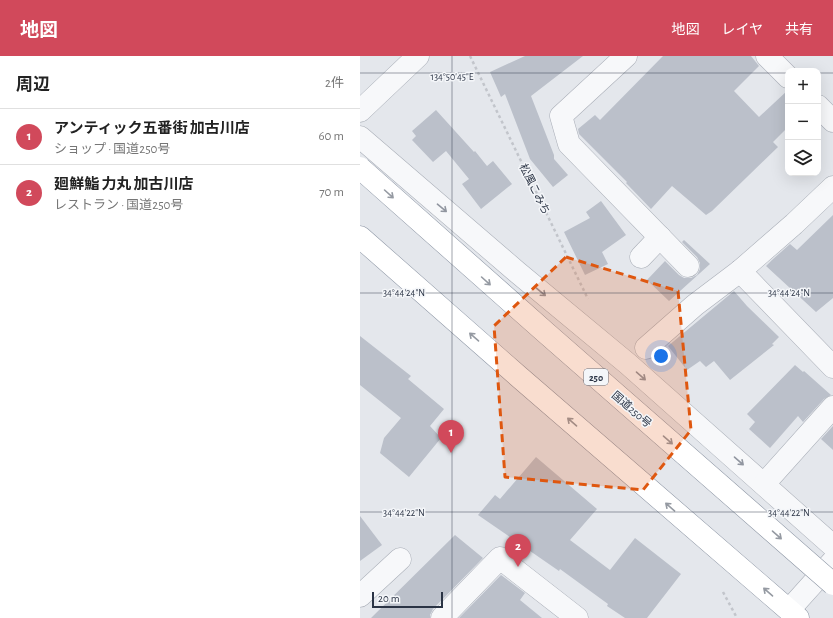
<!DOCTYPE html>
<html lang="ja">
<meta charset="utf-8">
<style>
body{margin:0;font-family:"Alegreya Sans","Noto Sans JP",sans-serif;background:#f2f2f2;color:#222}
.controls{position:absolute;right:12px;top:12px;display:grid;overflow:hidden;border-radius:8px;box-shadow:0 4px 16px #0002}
.controls button{width:36px;height:36px;display:grid;place-items:center;padding:0;border:0;border-bottom:1px solid #e0e0e0;background:#fff;color:#222;font:20px sans-serif}
.scale{position:absolute;left:12px;bottom:10px;width:71px;box-sizing:border-box;padding-left:4px;border:2px solid #2b3445;border-top:0;font-size:11px;line-height:14px;white-space:nowrap;color:#2b3445;-webkit-text-stroke:3px #f4f6f9;paint-order:stroke}
.you{position:absolute;left:301px;top:300px;width:14px;height:14px;margin:-10px;border:3px solid #fff;border-radius:50%;background:#1a73e8;box-shadow:0 0 0 6px #1a73e833}
.badge{display:grid;place-items:center;width:26px;height:26px;border-radius:50%;background:#d1495b;color:#fff;font-size:13px;font-weight:700}
.pin{position:absolute;translate:-50% -33px;filter:drop-shadow(0 1px 2px #0008)}
.pin::after{content:'';position:absolute;top:21px;width:14px;height:12px;background:inherit;clip-path:polygon(0 0,100% 0,50% 100%)}
.list{margin:0;padding:0;list-style:none}
h2{display:flex;justify-content:space-between;align-items:center;height:52px;margin:0;padding:0 16px;font-size:17px}
h2 small{font-size:13px;font-weight:400;color:#767676}
.list li{display:grid;grid-template-columns:26px 1fr auto;gap:12px;align-items:center;box-sizing:border-box;height:56px;padding:0 16px;border-top:1px solid #e0e0e0}
.list b{display:block;font-size:15px;white-space:nowrap}
.list p{margin:0;font-size:13px;white-space:nowrap;color:#767676}
.list em{font-size:13px;font-style:normal;color:#767676}
.icon{flex:none;width:22px;height:22px;fill:none;stroke:currentColor;stroke-width:2;stroke-linecap:round;stroke-linejoin:round}
.map{position:relative;flex:none;width:473px;height:562px;overflow:hidden}
header{display:flex;align-items:center;gap:24px;box-sizing:border-box;height:56px;padding:0 20px;background:#d1495b;color:#fff}
header strong{font-size:19px}
nav{display:flex;gap:22px;margin-inline-start:auto;font-size:14px}
main{display:flex}
aside{flex:1;background:#fff}
.map>svg:first-child{display:block}
.building{fill:#bbc0ca}
.lines{fill:none;stroke-linecap:round;stroke-linejoin:round}
.minor-casing{stroke:#a9aeb7;stroke-width:23}
.highway-casing{stroke:#8b94a3;stroke-width:23}
.path{stroke:#c2c5cb;stroke-width:2.5;stroke-dasharray:3 3;stroke-linecap:butt}
.minor{stroke:#f7f8fa;stroke-width:22}
.highway{stroke:#fff;stroke-width:22}
.highway-bridge-casing{stroke:#8b94a3;stroke-width:23;stroke-linecap:butt}
.highway-bridge{stroke:#fff;stroke-width:22}
.oneway{stroke:#959aa2}
.oneway2{stroke:#9196a0}
.marked{fill:#df570f;fill-opacity:0.2;stroke:#df570f;stroke-width:3;stroke-dasharray:8 5;stroke-linejoin:round}
.ticks{fill:none;stroke:#2b3445;stroke-width:1;stroke-opacity:0.45}
.labels{text-anchor:middle;stroke-width:3;stroke-linejoin:round;paint-order:stroke}
.shield{fill:#f4f6f9;stroke:#676e7b;stroke-width:1}
.shield-label{font-size:10px;font-weight:bold;fill:#2b3445}
.street-label{font-size:11px;fill:#2b3445;stroke:#f4f6f9}
.ticks-label{font-size:10px;text-anchor:middle;fill:#2b3445;stroke:#f4f6f9;stroke-width:3;stroke-linejoin:round;paint-order:stroke}
</style>
<header>
<strong>地図</strong>
<nav><a>地図</a><a>レイヤ</a><a>共有</a></nav>
</header>
<main>
<aside>
<h2>周辺<small>2件</small></h2>
<ul class="list">
<li><span class="badge">1</span><div><b>アンティック五番街 加古川店</b><p>ショップ · 国道250号</p></div><em>60 m</em></li>
<li><span class="badge">2</span><div><b>廻鮮鮨 力丸 加古川店</b><p>レストラン · 国道250号</p></div><em>70 m</em></li>
</ul>
</aside>
<div class="map">
<svg width="473" height="562" viewBox="0 0 473 562">
<rect width="100%" height="100%" fill="#e4e7ec"/>
<g class="building">
<path d="M165 0H223L171 40 194 99V103L208 119 193 131 170 103 145 38 141 41 130 16Z"/>
<path d="M303 0H391L399 10 374 35 399 61 428 34V71L413 86 418 91 352 155 346 159 312 130 291 153 266 127 267 126 219 78 218 73 235 59 240 64Z"/>
<path d="M76 54 114 96 115 95 127 110 133 105 152 128 121 153 102 128 109 123 86 95 73 106 52 84 56 80 52 75Z"/>
<path d="M241 145 266 179 242 196 248 208 225 219 204 176 230 162 226 156Z"/>
<path d="M473 159V242L456 256 406 210 412 204 430 188 437 194Z"/>
<path d="M324 184 350 208 309 245 287 224 305 205 319 219 324 222H331L337 219 340 213V207L337 201 322 186Z"/>
<path d="M374 235 387 250 419 281 412 288 414 289 370 324 354 305 346 311 340 305 327 314 308 290Z"/>
<path d="M0 280 51 320 48 323 84 353 70 370 81 382 49 421 20 397 24 382 41 362 0 329Z"/>
<path d="M435 309 443 316 444 315 471 339 464 343 443 366 438 360 410 392 389 373 395 366 387 358Z"/>
<path d="M473 370V394L461 383Z"/>
<path d="M176 401 237 453 210 484 250 514 275 482 321 518 287 562H265L247 550 248 548 200 513 199 515 118 459 135 439 140 443Z"/>
<path d="M0 460 22 489 0 505Z"/>
<path d="M95 479 123 502 73 553 70 559V562H11Z"/>
<path d="M141 519 165 537 160 544 182 562H99Z"/>
</g>
<g class="lines">
<defs>
<g id="minor">
<path d="M266 0 201 60 209 88 328 210"/>
<path d="M407 0 428 21"/>
<path d="M458 50 473 65"/>
<path d="M0 55 58 0"/>
<path d="M0 81 157 216 268 308 473 490"/>
<path d="M281 201 300 181"/>
<path d="M380 215 473 311"/>
<path d="M286 292 335 249 380 215 434 168 473 131"/>
<path d="M404 428 473 351"/>
<path d="M0 540 40 503"/>
<path d="M429 554 473 505"/>
<path d="M82 562 140 502 217 562"/>
</g>
<path id="highway" d="M0 181 158 320 438 562"/>
</defs>
<use href="#minor" class="minor-casing"/>
<use href="#highway" class="highway-casing"/>
<g class="path">
<path d="M110 0 228 243"/>
<path d="M363 536 377 562"/>
</g>
<use href="#minor" class="minor"/>
<use href="#highway" class="highway"/>
<defs>
<path id="highway-bridge" d="M0 112 185 276 473 528"/>
</defs>
<use href="#highway-bridge" class="highway-bridge-casing"/>
<use href="#highway-bridge" class="highway-bridge"/>
</g>
<defs><path id="oneway-shaft" d="M-6 0H5M1.5-3L5.5 0L1.5 3" fill="none" stroke-width="1.6" stroke-linecap="round" stroke-linejoin="round"/></defs>
<g class="oneway">
<use href="#oneway-shaft" transform="translate(29 138) rotate(42)"/>
<use href="#oneway-shaft" transform="translate(126 225) rotate(42)"/>
<use href="#oneway-shaft" transform="translate(114 281) rotate(-139)"/>
<use href="#oneway-shaft" transform="translate(212 366) rotate(-139)"/>
<use href="#oneway-shaft" transform="translate(308 384) rotate(41)"/>
<use href="#oneway-shaft" transform="translate(310 451) rotate(-139)"/>
<use href="#oneway-shaft" transform="translate(417 479) rotate(41)"/>
<use href="#oneway-shaft" transform="translate(408 536) rotate(-139)"/>
</g>
<g class="oneway2">
<use href="#oneway-shaft" transform="translate(82 152) rotate(40)"/>
<use href="#oneway-shaft" transform="translate(181 236) rotate(40)"/>
<use href="#oneway-shaft" transform="translate(281 320) rotate(41)"/>
<use href="#oneway-shaft" transform="translate(379 405) rotate(41)"/>
</g>
<path class="marked" d="M206 201 318 235 331 374 283 434 145 421 134 270Z"/>
<path class="ticks" d="M92 0V562M0 17H428M458 17H473M0 237H473M0 456H473"/>
<g class="labels">
<rect class="shield" x="224" y="313" width="24" height="16" rx="3"/>
<g class="shield-label">
<text x="236" y="325">250</text>
</g>
<g class="street-label">
<text transform="translate(175 133) rotate(64)" y="4">松風こみち</text>
<text transform="translate(272 353) rotate(41)" y="4">国道250号</text>
</g>
</g>
<g class="ticks-label">
<text x="92" y="24">134°50'45"E</text>
<text x="44" y="240">34°44'24"N</text>
<text x="429" y="240">34°44'24"N</text>
<text x="44" y="460">34°44'22"N</text>
<text x="429" y="460">34°44'22"N</text>
</g>
</svg>
<div class="controls">
<button>+</button>
<button>−</button>
<button><svg class="icon" aria-label="layers" viewBox="0 0 24 24"><path d="M12 4l9 5-9 5-9-5zM3 14l9 5 9-5"/></svg></button>
</div>
<div class="scale">20 m</div>
<div class="you"></div>
<div class="pin badge" style="left:91px;top:397px">1</div>
<div class="pin badge" style="left:158px;top:511px">2</div>
</div>
</main>
